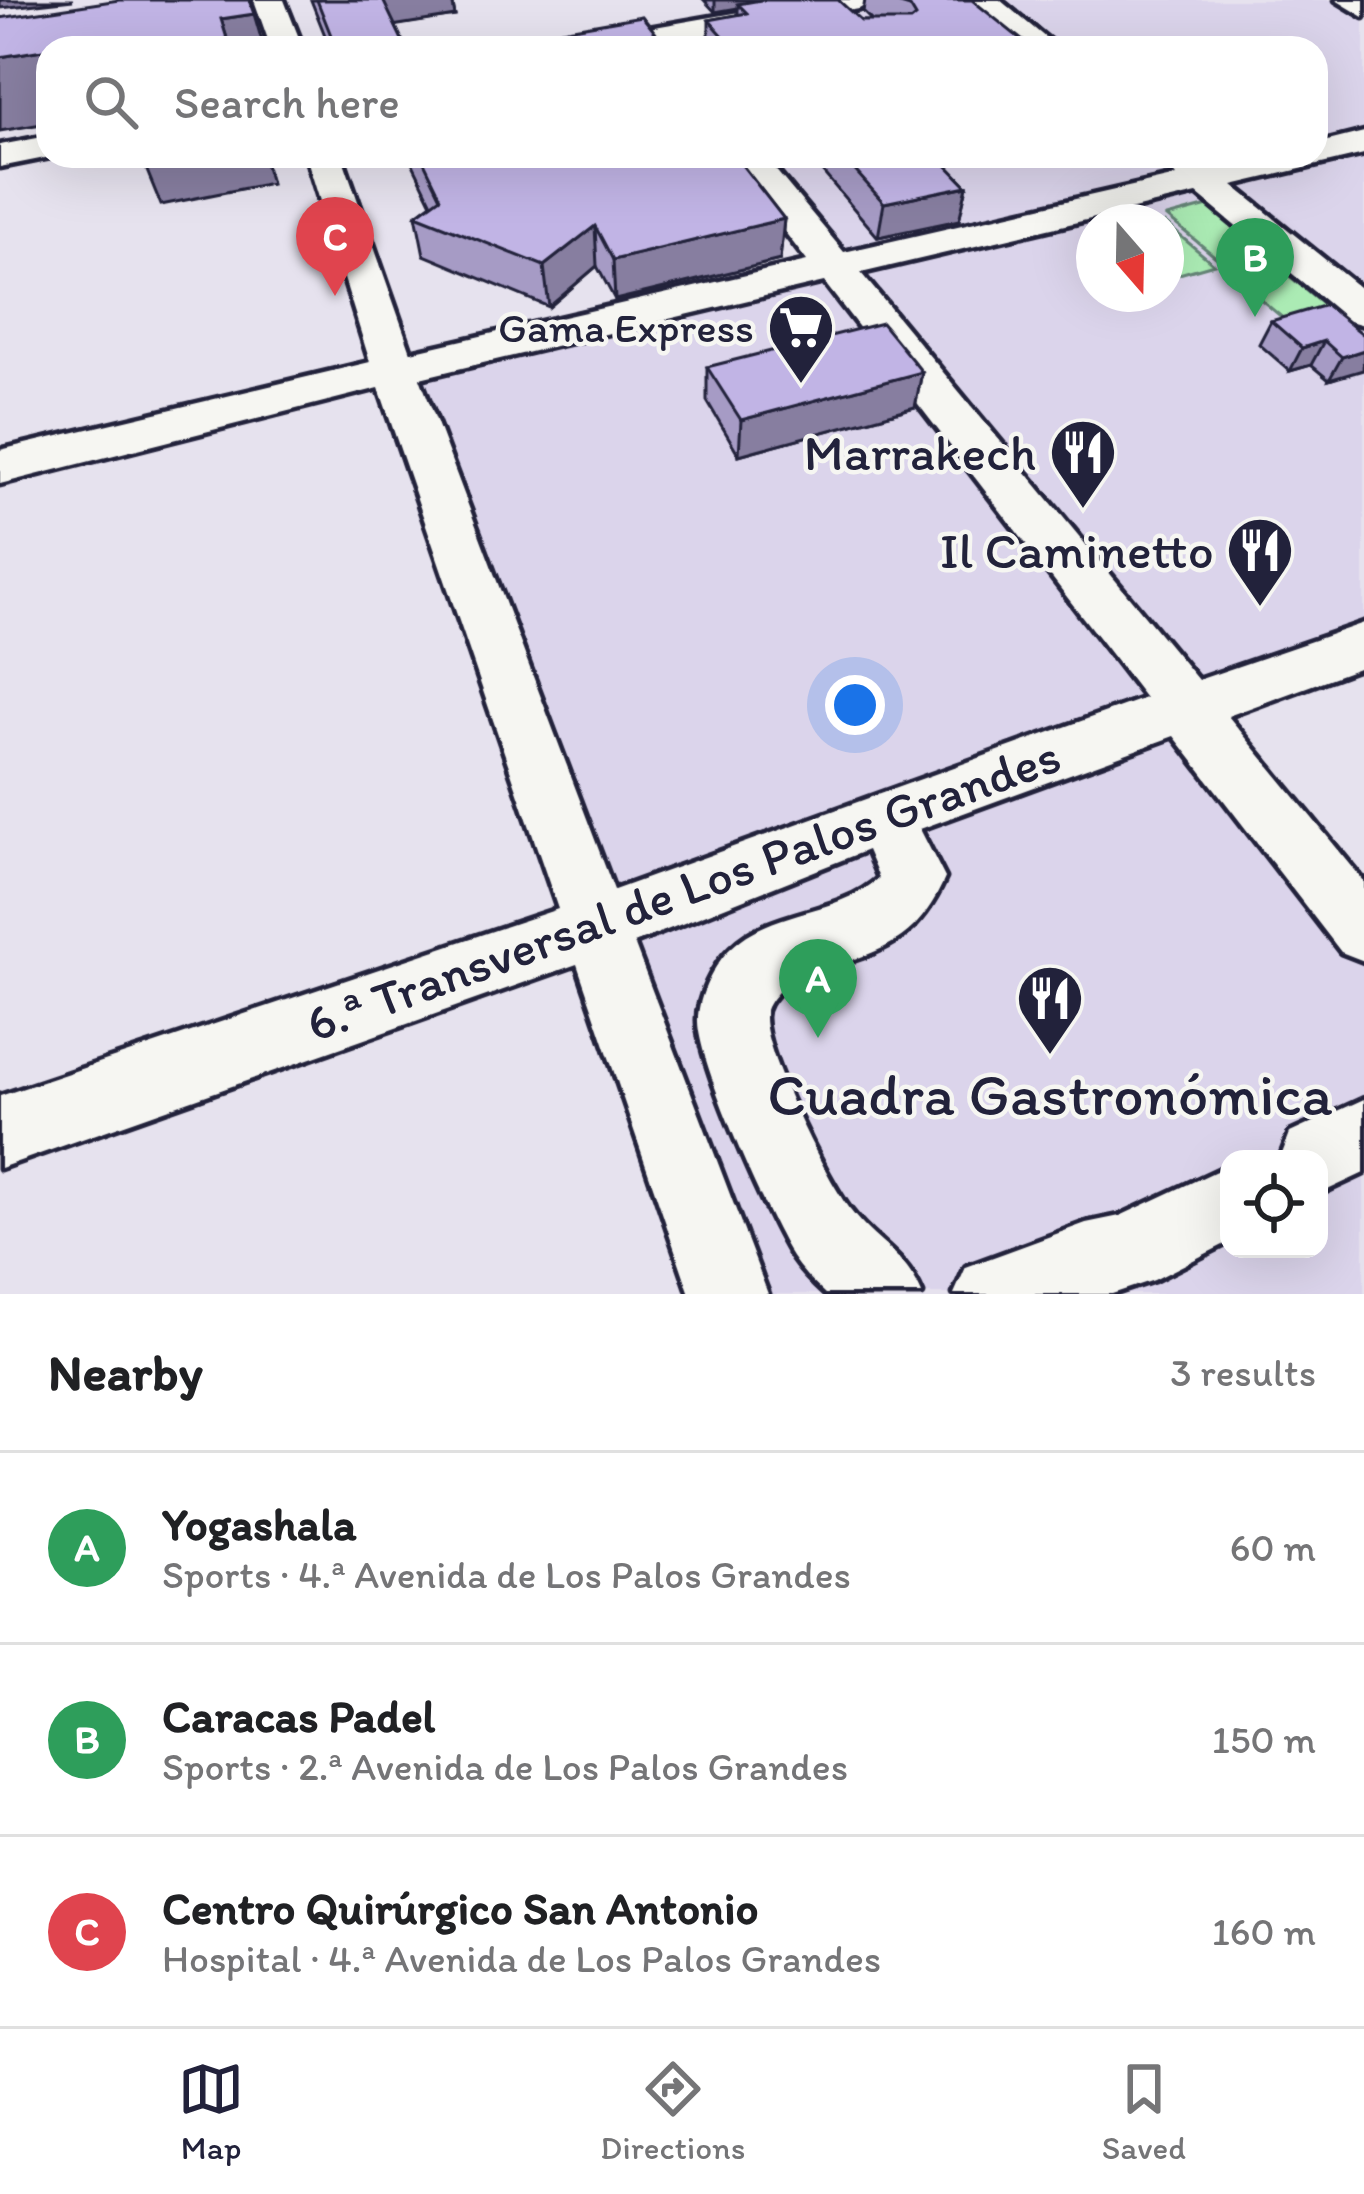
<!DOCTYPE html>
<meta charset="utf-8">
<style>
body{margin:0;font-family:Itim,sans-serif;background:#f2f2f2;color:#202124}
.controls{position:absolute;right:36px;bottom:36px;display:grid;overflow:hidden;border-radius:24px;box-shadow:0 12px 48px #0002}
.controls button{width:108px;height:108px;display:grid;place-items:center;padding:0;border:0;border-bottom:3px solid #e0e0e0;background:#fff;color:#202124;font:60px sans-serif}
.compass{position:absolute;left:1076px;top:204px;width:108px;height:108px;border-radius:50%;background:#fff;box-shadow:0 12px 48px #0002;rotate:160deg}
.you{position:absolute;left:855px;top:705px;width:42px;height:42px;margin:-30px;border:9px solid #fff;border-radius:50%;background:#1a73e8;box-shadow:0 0 0 18px #1a73e833}
.badge{display:grid;place-items:center;width:78px;height:78px;border-radius:50%;background:#22223b;color:#fff;font-size:39px;font-weight:700}
.pin{position:absolute;translate:-50% -99px;filter:drop-shadow(0 3px 6px #0008)}
.pin::after{content:'';position:absolute;top:63px;width:42px;height:36px;background:inherit;clip-path:polygon(0 0,100% 0,50% 100%)}
.list{margin:0;padding:0;list-style:none}
h2{display:flex;justify-content:space-between;align-items:center;height:156px;margin:0;padding:0 48px;font-size:51px}
h2 small{font-size:39px;font-weight:400;color:#757577}
.list li{display:grid;grid-template-columns:78px 1fr auto;gap:36px;align-items:center;box-sizing:border-box;height:192px;padding:0 48px;border-top:3px solid #e0e0e0}
.list b{display:block;font-size:45px;white-space:nowrap}
.list p{margin:0;font-size:39px;white-space:nowrap;color:#757577}
.list em{font-size:39px;font-style:normal;color:#757577}
.icon{flex:none;width:66px;height:66px;fill:none;stroke:currentColor;stroke-width:2;stroke-linecap:round;stroke-linejoin:round}
.map{position:relative;flex:none;width:1364px;height:1294px;overflow:hidden}
.search{position:absolute;background:#fff;box-shadow:0 12px 48px #0002;left:36px;right:36px;top:36px;height:132px;display:flex;align-items:center;gap:30px;box-sizing:border-box;padding:0 42px;border-radius:36px;color:#757577;font-size:45px}
.sheet{height:732px;background:#fff}
nav{display:flex;justify-content:space-around;align-items:center;box-sizing:border-box;height:168px;border-top:3px solid #e0e0e0;background:#fff;font-size:33px;color:#757577}
nav a{display:grid;justify-items:center;gap:6px}
nav .on{color:#22223b}
.map>svg:first-child{display:block}
.built{fill:#dbd4eb;fill-rule:evenodd}
.green{fill:#abebb4;stroke:#668678;stroke-width:3}
.lines{fill:none;stroke-linecap:round;stroke-linejoin:round}
.minor-casing{stroke:#22223b;stroke-width:9}
.minor{fill:#f6f6f2;fill-rule:evenodd}
.wall{fill:#a69bc5;stroke:#22223b;stroke-width:3}
.shaded-wall{fill:#877ea0;stroke:#22223b;stroke-width:3}
.building{fill:#c1b4e5;stroke:#22223b;stroke-width:3}
.labels{text-anchor:middle;stroke-width:9;stroke-linejoin:round;paint-order:stroke}
.far-poi-label{font-size:42px;fill:#22223b;stroke:#f6f6f2;text-anchor:end}
.poi-label{font-size:51px;fill:#22223b;stroke:#f6f6f2;text-anchor:end}
.street-label{font-size:51px;fill:#22223b;stroke:#f6f6f2}
.near-poi-label{font-size:60px;fill:#22223b;stroke:#f6f6f2}
</style>
<div class="map">
<svg width="1364" height="1294" viewBox="0 0 1364 1294">
<rect width="100%" height="100%" fill="#e6e2ee"/>
<filter id="ink" filterUnits="userSpaceOnUse"><feTurbulence type="fractalNoise" baseFrequency=".00833" numOctaves="2"/><feDisplacementMap in="SourceGraphic" scale="24" xChannelSelector="R" yChannelSelector="G"/><feConvolveMatrix kernelMatrix="1 2 1 2 8 2 1 2 1" color-interpolation-filters="sRGB"/></filter>
<g filter="url(#ink)">
<path class="built" d="M937 0H1364V639L1187 706 1364 928V1294H725L395 370 833 267 754 156H1316V48H680ZM1094 222H1166V294H1094ZM1229 1159H1319V1249H1229Z"/>
<g class="green">
<path d="M1208 206 1265 252 1223 263 1167 217Z"/>
<path d="M1166 224 1214 264 1172 276 1166 271Z"/>
<path d="M1276 265 1339 317 1297 330 1234 277Z"/>
</g>
<g class="lines">
<defs>
<g id="minor">
<path d="M254 0H284L303 48H271Z"/>
<path d="M808 0H874L859 9 645 48H576L592 38Z"/>
<path d="M966 0H1000L1058 48H1022Z"/>
<path d="M1336 0H1364V17Z"/>
<path d="M1364 132V154L1233 185 1364 291V325L1349 321 1197 194 861 273 1198 680 1364 623V666L1228 716 1364 881V961L1341 952 1174 736 920 829 945 878C920 934 892 949 835 965 813 971 793 976 777 993 771 1000 765 1007 765 1017 764 1054 827 1180 851 1211 876 1244 905 1253 922 1294H825C814 1284 803 1273 794 1260 769 1222 699 1065 698 1022 697 998 714 964 731 948 772 908 837 916 879 878L867 850 634 943 768 1294H690L577 964 0 1168V1096L558 909 379 388 0 484V450L370 362 306 156H342L411 352 807 261 727 156H764L844 252 1176 176 1167 165 1177 156 1198 157 1211 168 1263 156H1316V144ZM824 282 1145 698 614 890 420 378Z"/>
<path d="M48 136V156H55L0 167V145Z"/>
<path d="M1364 1099V1173L1319 1194V1159H1280L1290 1133Z"/>
<path d="M1229 1165V1242L1154 1280 1112 1294H954L966 1267 1086 1223 1120 1216Z"/>
</g>
</defs>
<use href="#minor" class="minor-casing"/>
<use href="#minor" class="minor"/>
</g>
<g class="wall">
<path d="M311 0H452L455 16 395 25 406 48H330Z"/>
<path d="M704 0H838L861 21H872L863 12 865 0H972L1027 48H709V20L738 15V8L715 12Z"/>
<path d="M409 156H735L784 219 780 260 615 300 597 266 549 307 424 255 416 215 432 203Z"/>
<path d="M809 156H938L967 186 959 220 878 237Z"/>
<path d="M1271 321 1364 335V368L1329 380 1311 365 1290 371 1259 344Z"/>
<path d="M707 367 922 372 915 407 739 455 707 401Z"/>
</g>
<g class="shaded-wall">
<path d="M0 0H73L0 8Z"/>
<path d="M380 0H452L455 16 386 27Z"/>
<path d="M715 0H782L738 4V8L715 12Z"/>
<path d="M254 14 264 48H230L221 19Z"/>
<path d="M116 38 120 48H54Z"/>
<path d="M48 49V123L0 131V57Z"/>
<path d="M141 156H263L271 183 161 205Z"/>
<path d="M967 186 959 220 878 237 884 203Z"/>
<path d="M784 219 780 260 615 300 613 260Z"/>
<path d="M595 226 597 266 549 307 544 266Z"/>
<path d="M1324 341 1311 365 1290 371 1302 348Z"/>
<path d="M1364 350 1363 370 1329 380 1342 357Z"/>
<path d="M922 372 915 407 739 455 741 420Z"/>
</g>
<g class="building">
<path d="M119 0H249L254 14 221 19 230 48H118L116 38 0 57V18Z"/>
<path d="M317 0H383L406 48H336Z"/>
<path d="M761 0H838L861 21H911L916 17 910 7 887 0H972L1028 45 1015 48H734L709 20 747 13 738 4Z"/>
<path d="M642 16 666 46 655 48H513L566 38 562 30Z"/>
<path d="M486 42 490 48H452Z"/>
<path d="M421 156H735L784 219 613 260 595 226 544 266 416 215 441 197Z"/>
<path d="M842 156H938L967 186 884 203Z"/>
<path d="M1326 305 1364 335V350L1342 357 1324 341 1302 348 1271 321Z"/>
<path d="M882 323 922 372 741 420 707 367Z"/>
</g>
</g>
<defs>
<symbol id="supermarket-pin" viewBox="-11 -11 22 30"><path d="M0 17L-7.5 6A9.5 9.5 0 1 1 7.5 6Z" fill="#22223b" stroke="#f6f6f2"/><path d="M-6-5.5h2.5l.6 2H6L4.5 2H-2.5L-4.4-4H-6ZM-1.5 3.2a1.3 1.3 0 1 0 .1 0ZM3 3.2a1.3 1.3 0 1 0 .1 0Z" fill="#fff"/></symbol>
<symbol id="restaurant-pin" viewBox="-11 -11 22 30"><path d="M0 17L-7.5 6A9.5 9.5 0 1 1 7.5 6Z" fill="#22223b" stroke="#f6f6f2"/><path d="M-5-6h1v4h1v-4h1v4h1v-4h1v5L-1.5 .5V6h-2V.5L-5-1ZM5-6V6H3V1.5H1.5Q1.5-4 5-6Z" fill="#fff"/></symbol>
</defs>
<g fill-rule="evenodd">
<use href="#supermarket-pin" x="763" y="289" width="76" height="104"/>
<use href="#restaurant-pin" x="1045" y="414" width="76" height="104"/>
<use href="#restaurant-pin" x="1222" y="512" width="76" height="104"/>
<use href="#restaurant-pin" x="1012" y="960" width="76" height="104"/>
</g>
<g class="labels">
<g class="far-poi-label">
<text x="754" y="342">Gama Express</text>
</g>
<g class="poi-label">
<text x="1036" y="470">Marrakech</text>
<text x="1214" y="568">Il Caminetto</text>
</g>
<g class="street-label">
<text transform="translate(683 889) rotate(-20)" y="18">6.ª Transversal de Los Palos Grandes</text>
</g>
<g class="near-poi-label">
<text x="1050" y="1115">Cuadra Gastronómica</text>
</g>
</g>
</svg>
<div class="controls">
<button><svg class="icon" aria-label="locate" viewBox="0 0 24 24"><circle cx="12" cy="12" r="6"/><path d="M12 2v4M12 18v4M2 12h4M18 12h4"/></svg></button>
</div>
<svg class="compass" viewBox="-18 -18 36 36"><path d="M0-13l5 13h-10z" fill="#e53935"/><path d="M0 13l5-13h-10z" fill="#757577"/></svg>
<div class="you"></div>
<div class="pin badge" style="left:818px;top:1038px;background:#2e9e5b">A</div>
<div class="pin badge" style="left:1255px;top:317px;background:#2e9e5b">B</div>
<div class="pin badge" style="left:335px;top:296px;background:#e0444e">C</div>
<div class="search"><svg class="icon" aria-label="search" viewBox="0 0 24 24"><circle cx="10" cy="10" r="6"/><path d="M15 15l6 6"/></svg>Search here</div>
</div>
<section class="sheet">
<h2>Nearby<small>3 results</small></h2>
<ul class="list">
<li><span class="badge" style="background:#2e9e5b">A</span><div><b>Yogashala</b><p>Sports · 4.ª Avenida de Los Palos Grandes</p></div><em>60 m</em></li>
<li><span class="badge" style="background:#2e9e5b">B</span><div><b>Caracas Padel</b><p>Sports · 2.ª Avenida de Los Palos Grandes</p></div><em>150 m</em></li>
<li><span class="badge" style="background:#e0444e">C</span><div><b>Centro Quirúrgico San Antonio</b><p>Hospital · 4.ª Avenida de Los Palos Grandes</p></div><em>160 m</em></li>
</ul>
</section>
<nav>
<a class="on"><svg class="icon" aria-label="map" viewBox="0 0 24 24"><path d="M3 6l6-2 6 2 6-2v14l-6 2-6-2-6 2zM9 4v14M15 6v14"/></svg>Map</a>
<a><svg class="icon" aria-label="directions" viewBox="0 0 24 24"><path d="M12 3l9 9-9 9-9-9zM9 14v-3h6M13 9l2 2-2 2"/></svg>Directions</a>
<a><svg class="icon" aria-label="saved" viewBox="0 0 24 24"><path d="M7 4h10v16l-5-4-5 4z"/></svg>Saved</a>
</nav>
